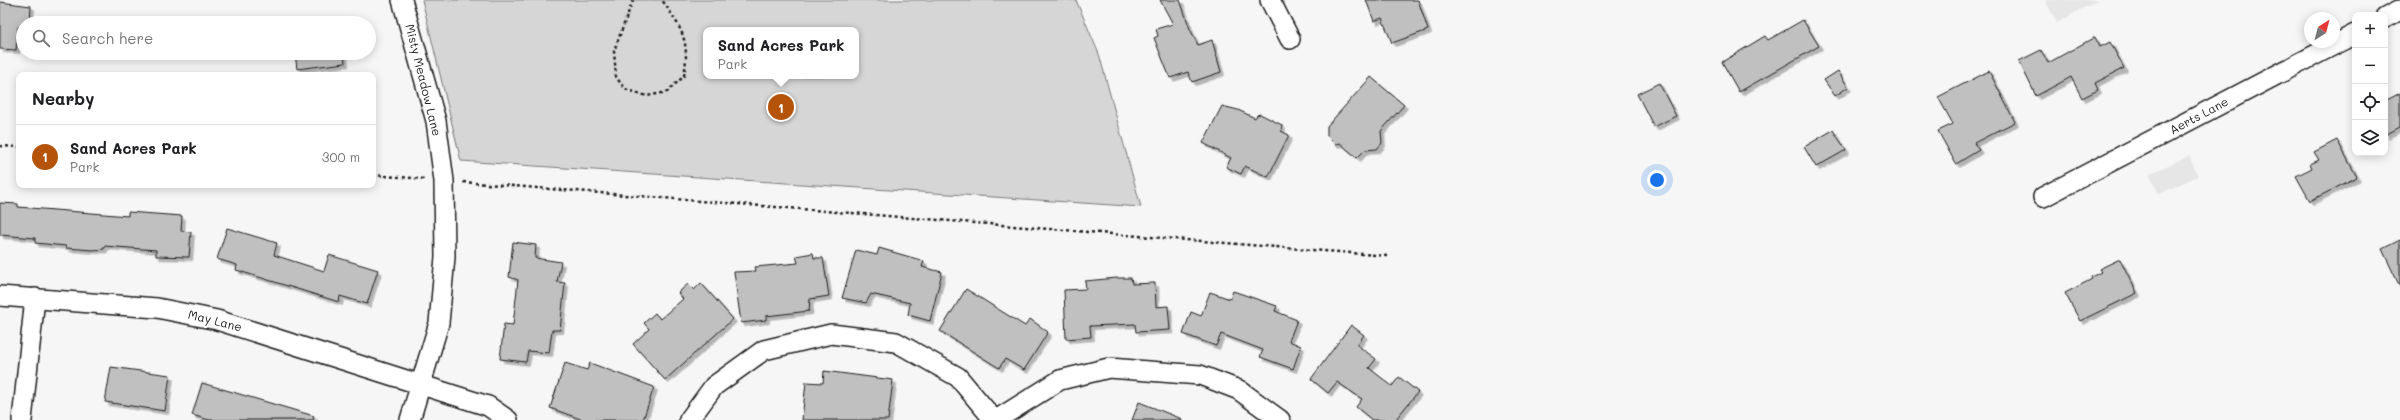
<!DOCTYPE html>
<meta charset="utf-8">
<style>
body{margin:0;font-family:Mali,sans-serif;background:#f6f6f6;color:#202124}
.controls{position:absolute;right:12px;top:12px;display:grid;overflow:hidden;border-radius:8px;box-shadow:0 2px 10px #0003}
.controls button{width:36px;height:36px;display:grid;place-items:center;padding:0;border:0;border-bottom:1px solid #e0e0e0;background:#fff;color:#202124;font:20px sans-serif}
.compass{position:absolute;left:2304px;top:12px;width:36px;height:36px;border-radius:50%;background:#fff;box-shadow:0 2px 10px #0003;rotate:36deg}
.you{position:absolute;left:1657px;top:180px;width:14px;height:14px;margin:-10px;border:3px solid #fff;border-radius:50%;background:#1a73e8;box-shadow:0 0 0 6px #1a73e833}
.badge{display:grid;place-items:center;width:26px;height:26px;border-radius:50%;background:#b45309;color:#fff;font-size:13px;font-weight:700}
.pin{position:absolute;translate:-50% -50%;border:2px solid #fff;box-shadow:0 1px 4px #0006}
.popup{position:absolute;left:703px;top:27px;width:156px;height:52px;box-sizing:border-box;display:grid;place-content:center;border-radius:8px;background:#fff;filter:drop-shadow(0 1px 3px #0005);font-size:13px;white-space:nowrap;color:#757577}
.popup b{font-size:15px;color:#202124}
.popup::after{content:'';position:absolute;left:50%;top:100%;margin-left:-8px;border:8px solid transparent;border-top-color:#fff}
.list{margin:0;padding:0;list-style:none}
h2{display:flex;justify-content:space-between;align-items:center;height:52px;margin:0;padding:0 16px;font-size:17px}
h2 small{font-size:13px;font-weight:400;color:#757577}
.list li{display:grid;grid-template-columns:26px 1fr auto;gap:12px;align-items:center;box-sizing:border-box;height:64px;padding:0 16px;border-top:1px solid #e0e0e0}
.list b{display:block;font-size:15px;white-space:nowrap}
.list p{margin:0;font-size:13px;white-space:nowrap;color:#757577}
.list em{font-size:13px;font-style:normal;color:#757577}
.icon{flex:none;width:22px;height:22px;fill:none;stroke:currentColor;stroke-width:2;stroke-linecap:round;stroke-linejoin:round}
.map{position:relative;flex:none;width:2400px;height:420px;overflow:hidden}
.search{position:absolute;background:#fff;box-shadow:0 2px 10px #0003;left:16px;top:16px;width:360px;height:44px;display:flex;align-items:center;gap:10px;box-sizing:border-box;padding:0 14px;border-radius:22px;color:#757577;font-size:15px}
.panel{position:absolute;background:#fff;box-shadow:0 2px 10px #0003;left:16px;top:72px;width:360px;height:116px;border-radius:8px}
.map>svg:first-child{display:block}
.built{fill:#e6e6e6}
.green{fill:#d6d6d6;stroke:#797979;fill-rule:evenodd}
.building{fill:#c0c0c0;stroke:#1c1c1c;filter:url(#shadow)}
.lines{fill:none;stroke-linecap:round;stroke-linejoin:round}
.minor-casing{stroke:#1c1c1c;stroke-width:22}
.path{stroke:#1c1c1c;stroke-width:2.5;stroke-dasharray:3 3;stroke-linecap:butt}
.minor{stroke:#fff;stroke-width:19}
.labels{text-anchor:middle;stroke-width:4;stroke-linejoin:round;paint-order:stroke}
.street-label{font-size:12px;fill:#1c1c1c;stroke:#fff}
</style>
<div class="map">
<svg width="2400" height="420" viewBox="0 0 2400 420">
<defs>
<filter id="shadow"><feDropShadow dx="3.5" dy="3.5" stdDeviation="0" flood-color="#0004"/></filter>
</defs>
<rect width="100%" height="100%" fill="#f6f6f6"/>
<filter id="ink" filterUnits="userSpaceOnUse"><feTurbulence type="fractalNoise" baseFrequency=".025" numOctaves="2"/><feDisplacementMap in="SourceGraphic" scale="8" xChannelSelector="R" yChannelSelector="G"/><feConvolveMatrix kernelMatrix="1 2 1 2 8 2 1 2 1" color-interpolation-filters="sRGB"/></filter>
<g filter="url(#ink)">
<g class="built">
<path d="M2045 0H2098L2057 23Z"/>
<path d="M2189 156 2198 176 2159 194 2149 174Z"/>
</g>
<path class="green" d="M422 0H1076L1099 54 1141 207 461 161ZM706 30H856V76H706Z"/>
<g class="building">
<path d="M1160 0H1180L1190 29 1198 45 1212 40 1221 72 1192 82 1188 72 1170 78 1154 38 1158 36 1156 29 1173 24Z"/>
<path d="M1366 0H1418L1428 30 1392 43 1382 18 1374 21Z"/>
<path d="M0 2 31 6 30 23H23V27H18L16 50 0 49Z"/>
<path d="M1803 20 1819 46 1739 92 1722 62 1765 36 1768 40Z"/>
<path d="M2095 37 2100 47 2110 42 2124 68 2095 83 2098 90 2082 98 2071 77 2036 96 2019 61 2041 50 2048 63Z"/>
<path d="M295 53H344L345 63 297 69Z"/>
<path d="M1838 71 1848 87 1835 96 1824 80Z"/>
<path d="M1989 71 2015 122 1974 143 1979 150 1956 164 1938 131 1953 124 1938 97Z"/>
<path d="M1371 77 1404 105 1381 131 1382 143 1377 149 1365 150 1357 158 1340 143 1335 144 1327 136V126Z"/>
<path d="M1659 83 1676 116 1654 127 1637 94Z"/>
<path d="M2400 93V127L2385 135V101Z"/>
<path d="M1222 106 1238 110 1255 118 1257 115 1260 114 1282 125 1281 131 1289 135 1268 177 1245 166 1241 174 1226 167 1231 158 1203 143Z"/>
<path d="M1833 130 1846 150 1816 167 1804 147Z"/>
<path d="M2337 140 2357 177 2310 201 2296 176 2312 168 2310 164 2319 160 2314 152Z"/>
<path d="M0 203 18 204V207L128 216V212L182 216 181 231 191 232 189 257 156 256V250L104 246V249L93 250 66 248V246L35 243V238L0 235Z"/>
<path d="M227 228 277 243 274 255 324 271 329 255 378 270 367 304 340 296 339 302 236 270 237 265 217 259Z"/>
<path d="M2400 240V287L2382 249Z"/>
<path d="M513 242 536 245 535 258 561 262 557 282 565 283 560 330H552L549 353 528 351 526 362 500 359 504 324 513 325 518 280 509 277Z"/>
<path d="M879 248 924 261 922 267 942 272 930 321 908 315 910 303 871 294 866 303 842 298 856 250 877 255Z"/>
<path d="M813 253 814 258H823L829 296 810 299 809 311 766 316V320L741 323 734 272 756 271 755 267 798 263 796 256Z"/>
<path d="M2120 259 2137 293 2080 321 2065 293 2092 279 2091 277 2101 272 2099 269Z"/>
<path d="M1117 278H1131L1132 284 1155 283 1156 307 1168 306 1170 330 1136 332 1135 324 1090 326 1091 337 1066 339 1064 290 1086 289 1085 281Z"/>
<path d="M701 283 733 319 665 380 633 344 649 329 644 323 655 313 660 319 683 299 678 293 688 284 694 290Z"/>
<path d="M966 289 1025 326 1030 319 1048 332 1024 370 1005 359 999 368 940 331Z"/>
<path d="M1233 291 1277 306 1275 311 1297 320 1289 341 1301 346 1293 369 1260 357 1263 350 1221 334 1216 346 1183 334 1191 312 1201 316 1210 292 1230 299Z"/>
<path d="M1351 325 1364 335 1357 345 1376 359 1369 368 1392 386 1399 377 1418 392 1395 420H1372L1356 407 1362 399 1337 382 1328 393 1311 379Z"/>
<path d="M565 363 587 370 590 363 654 387 643 420H583L550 408Z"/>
<path d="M111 367 170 375 165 411 105 402Z"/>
<path d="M824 371 893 380 888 420H802L806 382 823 383Z"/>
<path d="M202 383 314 416 313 420H209L192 415Z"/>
<path d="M1139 402 1182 419 1181 420H1132Z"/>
</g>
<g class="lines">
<defs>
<g id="minor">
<path d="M402 0 436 121 444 181 445 257 439 323 410 420"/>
<path d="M1270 0 1290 39"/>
<path d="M2385 18 2400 10"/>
<path d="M2043 197 2355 34"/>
<path d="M0 296 157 308 217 320 488 406 508 420"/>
<path d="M22 420 35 298"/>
<path d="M689 420 714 386 764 350 831 334 896 342 958 377 994 420"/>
<path d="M996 420 1060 380 1109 368 1200 375 1239 390 1280 420"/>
</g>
</defs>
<use href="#minor" class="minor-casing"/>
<g class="path">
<path d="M633 0 614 51 616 77 625 89 647 96 667 92 684 76C690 40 682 29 662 0"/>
<path d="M0 146 19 147"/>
<path d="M373 175 424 179"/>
<path d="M463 182 1388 256"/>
</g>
<use href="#minor" class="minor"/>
</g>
</g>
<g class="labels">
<g class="street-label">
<text transform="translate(423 80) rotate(76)" y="4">Misty Meadow Lane</text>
<text transform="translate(2199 116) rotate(-28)" y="4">Aerts Lane</text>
<text transform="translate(215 321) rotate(14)" y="4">May Lane</text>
</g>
</g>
</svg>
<div class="controls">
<button>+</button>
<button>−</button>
<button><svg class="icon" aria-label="locate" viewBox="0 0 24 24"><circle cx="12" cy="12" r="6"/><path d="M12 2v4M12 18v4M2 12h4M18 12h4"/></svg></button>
<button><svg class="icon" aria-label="layers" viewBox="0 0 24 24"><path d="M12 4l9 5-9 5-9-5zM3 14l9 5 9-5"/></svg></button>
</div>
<svg class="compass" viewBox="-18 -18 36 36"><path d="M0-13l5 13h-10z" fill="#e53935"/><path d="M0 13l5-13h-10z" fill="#757577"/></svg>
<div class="you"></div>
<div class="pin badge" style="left:781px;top:107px">1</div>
<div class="popup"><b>Sand Acres Park</b>Park</div>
<div class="search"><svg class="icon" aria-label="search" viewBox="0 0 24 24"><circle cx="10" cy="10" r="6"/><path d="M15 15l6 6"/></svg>Search here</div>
<section class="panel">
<h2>Nearby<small></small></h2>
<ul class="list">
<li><span class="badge">1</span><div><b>Sand Acres Park</b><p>Park</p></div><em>300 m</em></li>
</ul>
</section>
</div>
